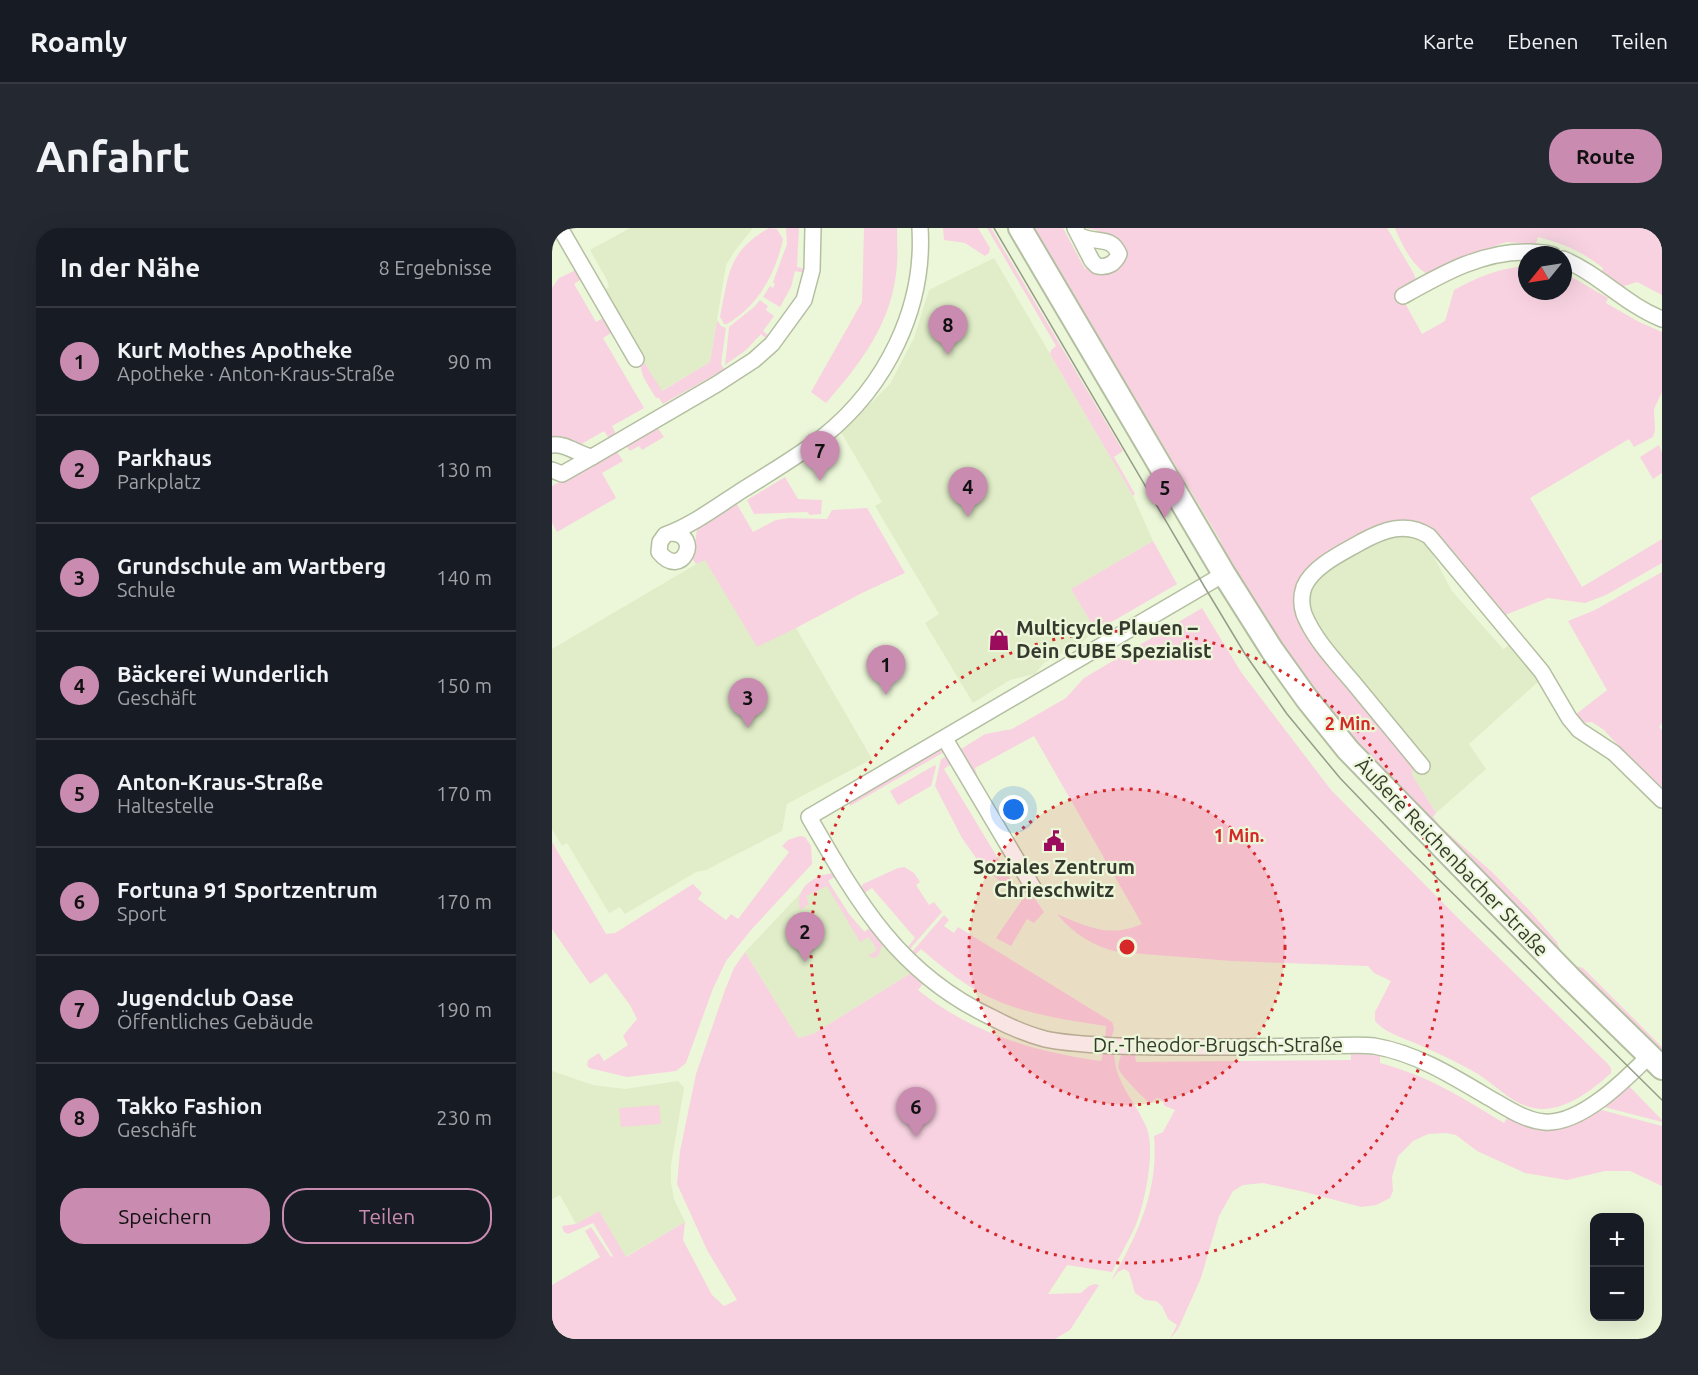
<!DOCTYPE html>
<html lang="de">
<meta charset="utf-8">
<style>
body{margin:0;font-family:Ubuntu,sans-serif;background:#242831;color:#f1f3f6}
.controls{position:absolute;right:18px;bottom:18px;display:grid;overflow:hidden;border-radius:12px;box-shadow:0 6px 24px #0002}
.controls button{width:54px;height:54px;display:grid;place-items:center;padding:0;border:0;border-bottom:2px solid #363941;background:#171b24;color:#f1f3f6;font:30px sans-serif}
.compass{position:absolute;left:966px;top:18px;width:54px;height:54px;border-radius:50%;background:#171b24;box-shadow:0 6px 24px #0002;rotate:240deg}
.you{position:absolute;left:462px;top:582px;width:21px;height:21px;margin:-15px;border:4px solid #fff;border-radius:50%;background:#1a73e8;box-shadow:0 0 0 9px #1a73e833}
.badge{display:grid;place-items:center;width:39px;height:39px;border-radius:50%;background:#ca8bb1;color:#111;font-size:20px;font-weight:700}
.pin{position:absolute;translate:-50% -50px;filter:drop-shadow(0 2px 3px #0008)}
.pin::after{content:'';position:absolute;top:32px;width:21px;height:18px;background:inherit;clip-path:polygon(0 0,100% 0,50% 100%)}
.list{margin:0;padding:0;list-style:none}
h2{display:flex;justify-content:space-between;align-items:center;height:78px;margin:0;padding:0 24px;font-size:26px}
h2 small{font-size:20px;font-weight:400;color:#9ea1a6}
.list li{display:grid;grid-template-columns:39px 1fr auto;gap:18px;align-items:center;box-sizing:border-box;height:108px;padding:0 24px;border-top:2px solid #363941}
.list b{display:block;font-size:22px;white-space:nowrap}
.list p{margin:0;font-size:20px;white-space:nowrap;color:#9ea1a6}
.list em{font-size:20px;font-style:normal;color:#9ea1a6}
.actions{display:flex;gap:12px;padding:18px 24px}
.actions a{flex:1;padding:14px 0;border:2px solid #ca8bb1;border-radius:24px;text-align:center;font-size:21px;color:#ca8bb1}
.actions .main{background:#ca8bb1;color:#111}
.map{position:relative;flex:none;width:1110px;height:1111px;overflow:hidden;border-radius:24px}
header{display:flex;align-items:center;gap:36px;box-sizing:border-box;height:84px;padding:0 30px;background:#171b24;border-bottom:2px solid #363941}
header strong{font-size:28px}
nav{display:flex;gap:33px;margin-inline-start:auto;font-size:21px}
.intro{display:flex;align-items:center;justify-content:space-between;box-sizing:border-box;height:144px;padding:0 36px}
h1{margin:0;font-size:42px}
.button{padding:15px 27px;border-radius:24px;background:#ca8bb1;color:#111;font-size:21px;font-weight:700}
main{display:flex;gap:36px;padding:0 36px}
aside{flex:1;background:#171b24;border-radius:24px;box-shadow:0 6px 24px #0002}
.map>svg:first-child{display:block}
.built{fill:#e0edc8}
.green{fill:#f8d2e0}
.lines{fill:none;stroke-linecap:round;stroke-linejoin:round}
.street-casing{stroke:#b4bfa2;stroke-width:18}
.secondary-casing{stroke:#b4bfa2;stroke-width:26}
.street{stroke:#fff;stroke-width:15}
.secondary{stroke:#fff;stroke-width:22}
.tram{stroke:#959d88;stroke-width:1.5}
.ring{fill:none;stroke:#d62828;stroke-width:3;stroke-dasharray:3 6}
.labels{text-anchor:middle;stroke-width:4.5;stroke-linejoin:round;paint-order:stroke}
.poi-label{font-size:20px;font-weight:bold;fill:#363a2e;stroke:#ecf7d9;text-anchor:start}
.street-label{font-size:20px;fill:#363a2e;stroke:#ecf7d9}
.centre{fill:#d62828;stroke:#ecf7d9;stroke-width:3}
.ring-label{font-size:18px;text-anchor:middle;font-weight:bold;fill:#d62828;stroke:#ecf7d9;stroke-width:4.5;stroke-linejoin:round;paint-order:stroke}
</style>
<header>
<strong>Roamly</strong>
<nav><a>Karte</a><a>Ebenen</a><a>Teilen</a></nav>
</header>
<div class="intro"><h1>Anfahrt</h1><a class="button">Route</a></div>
<main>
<aside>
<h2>In der Nähe<small>8 Ergebnisse</small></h2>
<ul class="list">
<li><span class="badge">1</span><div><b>Kurt Mothes Apotheke</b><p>Apotheke · Anton-Kraus-Straße</p></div><em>90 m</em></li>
<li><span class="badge">2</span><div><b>Parkhaus</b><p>Parkplatz</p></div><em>130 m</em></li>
<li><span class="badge">3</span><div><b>Grundschule am Wartberg</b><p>Schule</p></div><em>140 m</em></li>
<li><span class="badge">4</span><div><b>Bäckerei Wunderlich</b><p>Geschäft</p></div><em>150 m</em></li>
<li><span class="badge">5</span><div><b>Anton-Kraus-Straße</b><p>Haltestelle</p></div><em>170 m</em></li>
<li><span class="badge">6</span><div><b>Fortuna 91 Sportzentrum</b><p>Sport</p></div><em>170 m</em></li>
<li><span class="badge">7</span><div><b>Jugendclub Oase</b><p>Öffentliches Gebäude</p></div><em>190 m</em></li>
<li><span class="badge">8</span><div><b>Takko Fashion</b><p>Geschäft</p></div><em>230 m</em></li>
</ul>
<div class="actions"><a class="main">Speichern</a><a>Teilen</a></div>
</aside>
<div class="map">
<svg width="1110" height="1111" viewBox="0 0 1110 1111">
<rect width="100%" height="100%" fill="#ecf7d9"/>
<g class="built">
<path d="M78 0H201L182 24 174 37 158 134 109 163 90 131 93 128 73 95 69 97 50 64 57 59 55 52 38 22Z"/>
<path d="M442 30 581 268 601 313 519 361 544 403 527 416 492 435 483 446 458 452 421 475 373 395 387 386 323 278 330 274 289 204 338 156 362 110 377 62Z"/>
<path d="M842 308H856L867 312 876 318 900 363 951 421 958 417 987 453 917 516 934 541 884 585 859 547 774 433 753 372 765 349 781 337 826 313Z"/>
<path d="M153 331 205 418 244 400 320 531 235 576 230 603 154 642 144 644 73 686 68 679 57 685 15 615 10 618 0 601V421Z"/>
<path d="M271 646 297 686 313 704 318 700 359 745 261 806 246 810 193 724 261 652Z"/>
<path d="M0 843 41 857 73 861 126 853 132 860 119 937V955L122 971 133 994 73 1029 47 983 24 996 8 967 0 971Z"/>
</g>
<g class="green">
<path d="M217 0 225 1 231 11C224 45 206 78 175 96H172L168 89C177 47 175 24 217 0Z"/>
<path d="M234 0H247L245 39 254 41 253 45 243 43 239 59 228 79 211 69 218 58 221 60 223 56 221 54 235 16Z"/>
<path d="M312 0H345C345 12 346 25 345 37 341 93 310 134 274 175L259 164 310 74Z"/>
<path d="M391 0H426L438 20 437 25 433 28 413 15 392 12Z"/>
<path d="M435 0H439L571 223 562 229 583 266 581 268 498 126 499 122 504 118Z"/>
<path d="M477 0H511L533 41 538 38 544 43 569 15C558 5 548 3 534 0H835L862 46 865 55 848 66 870 106 893 93 902 62C929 48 945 41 975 38V63H1011V44L1056 70 1054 75 1087 94 1110 104V164L1102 181 1103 202 1101 209 1082 219 1077 211 978 270 1030 359 1110 311V335L1054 367 1033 375 996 370 953 387 904 329 840 294 817 301 786 320 745 377 862 534 860 547 884 585 881 589 889 599 940 644 978 683 1005 714 1012 732 784 499 678 339 668 312 602 202 593 192Z"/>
<path d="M843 0H1110V67L1085 54 1069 59 1049 46 1051 40C1029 23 1013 16 986 9L984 16 955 14 924 24 877 47C860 38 850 17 843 0Z"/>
<path d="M26 41 31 50 22 56 44 94 53 89 60 101 59 105 51 110 92 180 60 198 65 208 58 212 52 203 26 218C18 210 11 210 0 213V60L7 50Z"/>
<path d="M208 72 216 78 214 82 222 88 211 103 220 110 217 113 209 106 193 123 173 137 177 99 202 79Z"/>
<path d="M165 92 169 98 174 100 169 136 175 146 167 150 164 146 111 176 107 170H104C97 158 85 144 90 131L110 163 158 134Z"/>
<path d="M105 199 112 209 90 222 87 218 78 223 75 219 76 215Z"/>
<path d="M1107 217 1110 225V245L1101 251 1088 229Z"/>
<path d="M64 222 71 233 50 245 64 270 5 304 0 295V258Z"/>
<path d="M233 249 246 271 270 272 269 286 258 287 255 284 202 286 195 272Z"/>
<path d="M183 273 201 304 224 292 237 290 275 291 280 282 315 280 353 345 310 365 244 400 205 419 153 332 144 336 139 329 143 319 145 299Z"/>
<path d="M601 313 625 356 544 403 519 361Z"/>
<path d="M1110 344V495L1107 499 1110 502V565L1052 502 1040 494 1030 495 1023 487 1055 462 1016 393 1043 382Z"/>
<path d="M650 380 689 444 779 562 909 693 1056 836 1059 840V845C1039 863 1010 886 981 880 960 876 943 857 926 846 909 836 890 827 872 819 856 811 835 807 823 793V784L839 753 822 745 816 738 680 733 566 724C540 718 522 706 505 686 535 699 558 710 590 696L482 508 423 540 428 556 406 523 433 506 460 501 514 470 532 450Z"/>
<path d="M390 519 394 523 298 578 297 574Z"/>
<path d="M393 529 402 534 392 541 465 662 475 656 478 662 468 668 431 640 410 610 383 558 389 531Z"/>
<path d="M383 537 384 539 379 558 346 577 338 563Z"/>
<path d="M248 608 253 609 259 618 260 636 199 702 174 733 160 763 134 835 124 843 75 849 37 840 35 837 36 832 47 825 52 833 76 817 71 808 85 791 78 777 54 745 38 756 0 701V614L54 706 63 705 141 656 150 665 146 671 174 692 179 686 186 691 237 624 230 618 236 612Z"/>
<path d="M352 639 362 645 368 654 364 657 377 677 382 674 390 684 357 722 355 720 363 710 320 660 312 665 308 661 311 656 346 640Z"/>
<path d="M281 645 284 648 276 653 297 686 312 704 318 700 331 716 326 728 323 730 316 728 325 722 317 709 308 714 275 658 254 668 257 676 248 682C243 659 261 648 281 645Z"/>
<path d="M479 665 492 684 482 695 475 691 459 718 444 710 470 672Z"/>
<path d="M392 687 397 692 392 698 402 705 406 699 560 794C563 801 562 805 557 812L553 813 554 798C507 791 457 784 417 758 400 747 384 734 369 721L362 728 359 725Z"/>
<path d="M193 724 246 810 261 806 359 745 371 756 366 762C419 805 483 824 549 833L552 821H562C562 854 580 868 593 896 605 919 593 975 583 999 576 1014 567 1029 560 1044L515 1037 496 1066 529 1065 537 1058 543 1056 547 1057 518 1102 503 1111H0V1057L48 1029 33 1003 39 999 59 1029 61 1028 41 995 16 1006 12 1004 10 998 24 996 47 983 74 1029 133 994 131 1012 160 1067 172 1078 185 1072 155 1022 125 956 128 923 144 846 173 762 182 740Z"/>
<path d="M1024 738 1031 740 1110 819V830L1021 741Z"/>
<path d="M575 825 583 827 584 834 799 832V825L828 828V835C877 848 909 869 952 895L957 887 1008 899 1029 893 1050 882 1110 898V958L1078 943H1053L1015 952 973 945 925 923 904 907 894 905 876 906 861 913 846 928 840 949 841 963 838 970 824 977 809 979 753 964 711 955 691 957 681 963 667 988 649 1050 626 1101 618 1111 625 1097 616 1091 610 1078 604 1073 593 1072 583 1065 577 1044 572 1041 566 1044 558 1054C585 1009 607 962 602 908L611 904 623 882 613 878 609 871 605 870 598 875C591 870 571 849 567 842 565 837 568 831 569 827Z"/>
<path d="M1077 858 1110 892V894L1052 879Z"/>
<path d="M107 877 109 896 69 899 67 880Z"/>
</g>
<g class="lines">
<defs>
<g id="street">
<path d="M8 0 84 131"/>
<path d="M523 0 540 33 545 38C555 40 563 36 567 26 559 7 544 16 528 8"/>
<path d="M1011 31C1047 46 1074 77 1110 91"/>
<path d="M851 68C890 46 932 22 978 24 985 25 993 24 1001 27"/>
<path d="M0 217C14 215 25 226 40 229L10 246 0 242"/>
<path d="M40 229 165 156 202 132 220 116 252 72 260 42 261 0"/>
<path d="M119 305C151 306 130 353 107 324L108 314 113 307C141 297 167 277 192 261 219 244 247 228 272 208 334 158 373 80 368 0"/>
<path d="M672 346 257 589C306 674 346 745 439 789 456 798 474 806 493 811 511 815 529 816 547 817 591 820 635 819 680 819 711 819 742 818 773 818 789 818 807 816 822 818 863 825 899 847 934 868 952 878 971 892 992 894 1029 897 1074 851 1098 827"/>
<path d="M393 511 482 661"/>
<path d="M870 538C847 510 823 481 800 453 783 433 762 411 752 386 749 377 749 368 752 359 761 338 790 325 809 314 831 302 854 293 877 308L990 444 1017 490 1027 502 1062 525 1110 572"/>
</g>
<path id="secondary" d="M468 0 672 346 720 422 755 471 796 522 1018 750 1110 840"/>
</defs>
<use href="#street" class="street-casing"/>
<use href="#secondary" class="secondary-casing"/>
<use href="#street" class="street"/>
<use href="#secondary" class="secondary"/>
<path class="tram" d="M442 0 652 358 693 426 735 486 788 550 860 625 1110 872"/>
</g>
<circle cx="575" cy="719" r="158" fill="#d62828" fill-opacity=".12"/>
<g class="ring">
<circle cx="575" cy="719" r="158"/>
<circle cx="575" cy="719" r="316"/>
</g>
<defs>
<symbol id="shop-bare" viewBox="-9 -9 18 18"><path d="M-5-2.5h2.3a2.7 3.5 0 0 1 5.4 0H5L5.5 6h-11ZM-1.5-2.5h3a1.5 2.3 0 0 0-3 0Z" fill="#9b0c5c" stroke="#ecf7d9" stroke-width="2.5" paint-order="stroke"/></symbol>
<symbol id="civic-bare" viewBox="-9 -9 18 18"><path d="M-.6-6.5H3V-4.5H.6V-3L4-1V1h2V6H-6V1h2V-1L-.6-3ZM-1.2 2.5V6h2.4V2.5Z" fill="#9b0c5c" stroke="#ecf7d9" stroke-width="2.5" paint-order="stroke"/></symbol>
</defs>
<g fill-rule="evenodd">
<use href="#shop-bare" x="432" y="397" width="30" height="30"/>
<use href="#civic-bare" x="487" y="598" width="30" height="30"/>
</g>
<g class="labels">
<g class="poi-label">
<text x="464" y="407">Multicycle Plauen –<tspan x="464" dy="23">Dein CUBE Spezialist</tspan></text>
<text x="502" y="646" text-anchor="middle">Soziales Zentrum<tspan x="502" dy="23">Chrieschwitz</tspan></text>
</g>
<g class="street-label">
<text transform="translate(900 629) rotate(46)" y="7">Äußere Reichenbacher Straße</text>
<text x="666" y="824">Dr.-Theodor-Brugsch-Straße</text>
</g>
</g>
<circle cx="575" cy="719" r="9" class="centre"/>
<g class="ring-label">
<text x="798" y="502">2 Min.</text>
<text x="687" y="614">1 Min.</text>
</g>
</svg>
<div class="controls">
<button>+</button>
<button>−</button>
</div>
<svg class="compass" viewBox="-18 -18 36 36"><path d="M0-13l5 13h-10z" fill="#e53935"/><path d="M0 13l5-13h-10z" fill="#9ea1a6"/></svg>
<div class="you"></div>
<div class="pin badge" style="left:334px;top:467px">1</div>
<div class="pin badge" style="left:253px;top:734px">2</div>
<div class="pin badge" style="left:196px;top:500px">3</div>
<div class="pin badge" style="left:416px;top:289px">4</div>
<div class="pin badge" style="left:613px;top:290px">5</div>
<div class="pin badge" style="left:364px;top:909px">6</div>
<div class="pin badge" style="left:268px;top:253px">7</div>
<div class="pin badge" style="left:396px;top:127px">8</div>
</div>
</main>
